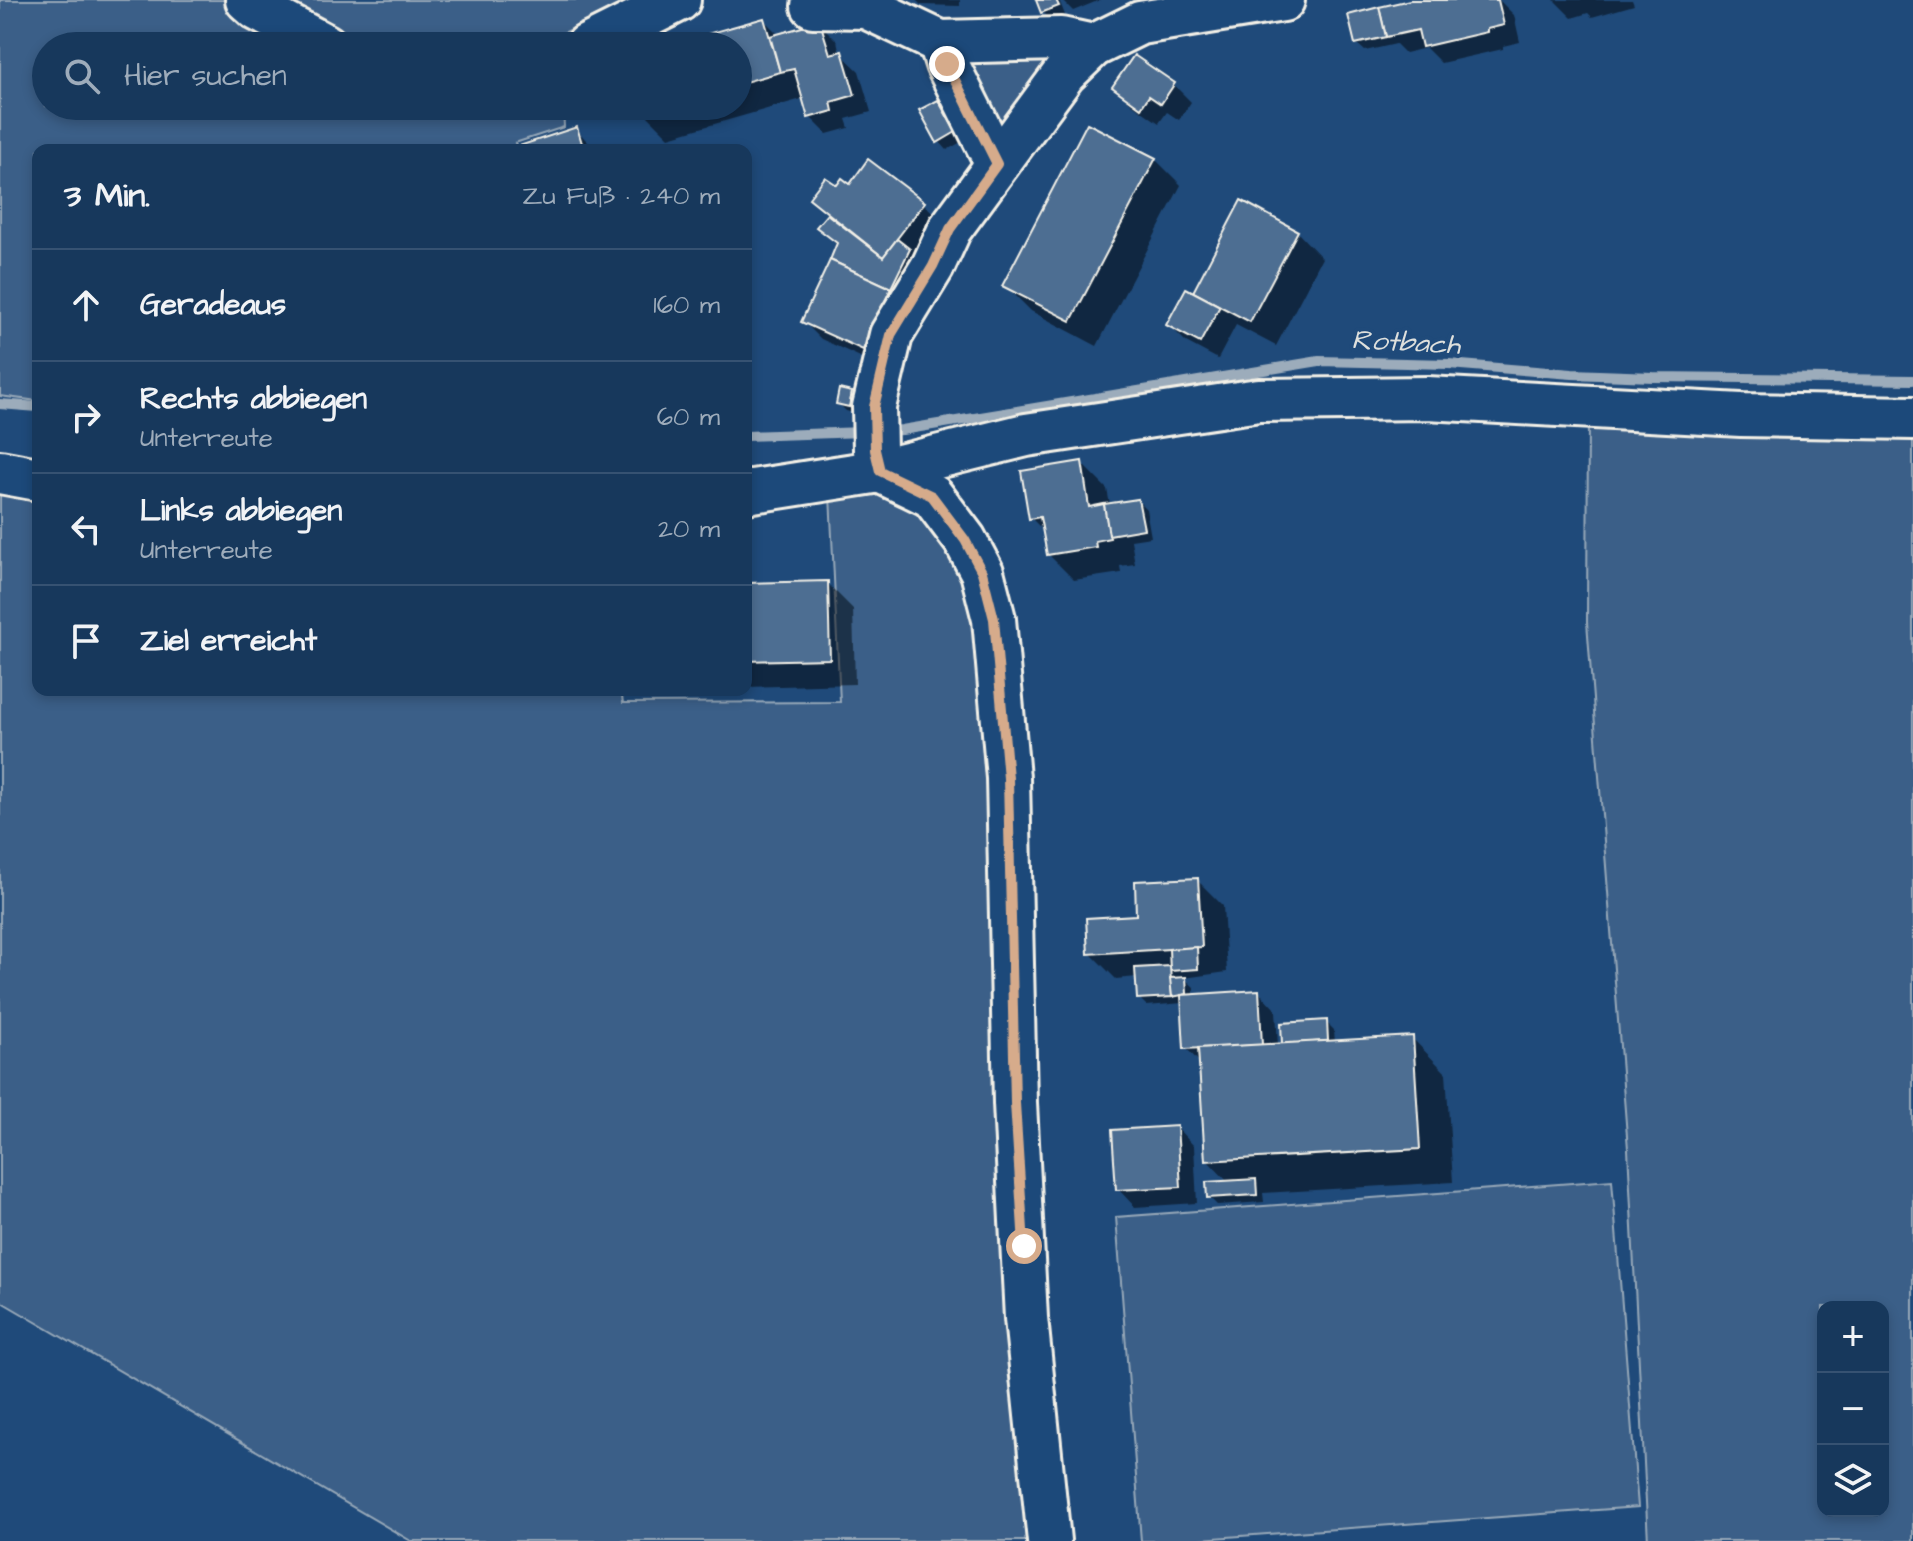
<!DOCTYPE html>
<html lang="de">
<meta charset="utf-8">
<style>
body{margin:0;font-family:"Architects Daughter",sans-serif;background:#203f62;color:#f1f3f6}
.controls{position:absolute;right:24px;bottom:24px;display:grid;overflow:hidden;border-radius:16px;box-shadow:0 4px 12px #0003}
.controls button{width:72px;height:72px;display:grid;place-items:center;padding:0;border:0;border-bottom:2px solid #365272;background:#17385c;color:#f1f3f6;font:40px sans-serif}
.stop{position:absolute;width:24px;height:24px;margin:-18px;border:6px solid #d6ab8b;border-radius:50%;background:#fff}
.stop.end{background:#d6ab8b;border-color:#fff;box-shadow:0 2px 8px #0008}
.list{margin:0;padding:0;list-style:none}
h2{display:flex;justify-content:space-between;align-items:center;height:104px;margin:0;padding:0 32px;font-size:34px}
h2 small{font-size:26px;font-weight:400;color:#9eacbb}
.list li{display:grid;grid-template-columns:52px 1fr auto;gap:24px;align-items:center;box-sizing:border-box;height:112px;padding:0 32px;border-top:2px solid #365272}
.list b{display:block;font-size:30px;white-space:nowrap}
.list p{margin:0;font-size:26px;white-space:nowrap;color:#9eacbb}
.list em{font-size:26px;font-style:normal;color:#9eacbb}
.icon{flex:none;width:44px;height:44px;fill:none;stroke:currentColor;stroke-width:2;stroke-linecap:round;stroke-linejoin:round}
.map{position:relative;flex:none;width:1913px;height:1541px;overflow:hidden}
.search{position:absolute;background:#17385c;box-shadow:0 4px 12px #0003;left:32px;top:32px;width:720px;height:88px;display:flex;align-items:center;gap:20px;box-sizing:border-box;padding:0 28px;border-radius:44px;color:#9eacbb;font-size:30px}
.panel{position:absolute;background:#17385c;box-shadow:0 4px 12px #0003;left:32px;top:144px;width:720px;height:552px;border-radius:16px}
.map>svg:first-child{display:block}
.green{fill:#3a5f88;stroke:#97a8b8;stroke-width:2;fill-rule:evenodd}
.shadow{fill:#0007}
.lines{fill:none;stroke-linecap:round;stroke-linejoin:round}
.stream{stroke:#9cacbb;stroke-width:10}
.building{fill:#4d6e92;stroke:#f4f1e8;stroke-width:2}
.minor-casing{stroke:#f4f1e8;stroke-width:48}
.minor{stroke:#1f4a7a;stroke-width:42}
.route{stroke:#d6ab8b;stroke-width:10}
.labels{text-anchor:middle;stroke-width:8;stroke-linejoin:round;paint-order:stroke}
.water-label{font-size:28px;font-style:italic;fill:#dee0dd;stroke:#1f4a7a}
</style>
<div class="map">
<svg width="1913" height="1541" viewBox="0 0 1913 1541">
<rect width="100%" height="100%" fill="#1f4a7a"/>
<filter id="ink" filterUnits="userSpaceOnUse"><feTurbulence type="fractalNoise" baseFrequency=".0125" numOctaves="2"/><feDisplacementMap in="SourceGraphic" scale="16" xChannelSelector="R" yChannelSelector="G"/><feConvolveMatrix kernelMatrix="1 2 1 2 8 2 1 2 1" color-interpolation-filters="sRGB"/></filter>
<g filter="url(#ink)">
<g class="green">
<path d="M0 0H228L300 46H46V106H563L564 127 515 143 517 150H38V401L0 396Z"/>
<path d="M261 0H633L561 34 555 46H348Z"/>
<path d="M958 51 1053 53 1006 134Z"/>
<path d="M1588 415 1913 423V1541H1648L1628 1149 1587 622ZM1823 1307H1883V1511H1823Z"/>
<path d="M0 484 38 490V690H621L623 703 840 702 830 495 885 490 935 517 985 620 1039 1541H411L0 1301Z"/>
<path d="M1612 1180 1638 1507 1173 1541H1141L1116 1217Z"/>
</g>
<g class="shadow">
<path d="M916 0H960V6L921 5Z"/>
<path d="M1038 0H1059L1065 15 1051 20 1043 12Z"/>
<path d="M1062 0H1100L1073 11Z"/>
<path d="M1420 0H1499L1514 15 1520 42 1503 46V49L1441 63 1426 48 1405 53 1396 44 1365 51 1356 43Z"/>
<path d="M1632 0 1634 5 1592 17 1588 13 1572 18 1554 0Z"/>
<path d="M764 20 779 35 820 24 837 41 840 53 859 71 871 112 846 119 849 128 827 134 810 117 805 98 669 137 643 111 641 106H738V46H672Z"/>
<path d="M1134 58 1174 85 1191 102 1179 120 1167 112 1159 123 1132 104 1114 87Z"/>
<path d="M937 102 945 110 963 141 947 150 939 141Z"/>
<path d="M576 129 595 150H523Z"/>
<path d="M1155 159 1181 185 1097 346 1031 311 1005 285Z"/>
<path d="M837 188 924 204 950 229 880 366 821 339 804 322 838 246 819 227 829 215 812 198Z"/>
<path d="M1297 232 1322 258 1276 346 1236 325 1218 359 1186 342 1169 325 1193 294Z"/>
<path d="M851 394 859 402 857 414 846 411 838 403Z"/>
<path d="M1081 463 1107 489 1110 505 1138 501 1146 509 1151 537 1131 540 1135 564 1120 566 1121 573 1074 580 1048 554 1045 532 1031 518Z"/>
<path d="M827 583 853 609 855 684 746 687V585Z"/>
<path d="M1197 880 1223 906 1227 972 1184 978 1194 987V996L1259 992 1276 1010 1278 1046 1326 1022 1334 1030 1335 1043 1412 1038 1446 1073 1453 1182 1263 1193 1264 1202 1217 1205 1209 1197 1229 1183 1207 1160 1201 1064 1186 1048 1183 1003 1147 1006 1139 998 1137 977 1116 979 1090 953 1139 916Z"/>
<path d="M1177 1128 1194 1146 1197 1203 1135 1207 1118 1189Z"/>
</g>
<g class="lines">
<g class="stream">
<path d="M0 404 38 407"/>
<path d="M884 431 902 430 1319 361 1449 364 1572 374 1653 377 1913 380"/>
<path d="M746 436 864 432"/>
</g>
</g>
<g class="building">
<path d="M1036 0H1056L1059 6 1041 13Z"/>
<path d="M1410 0H1498L1504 25 1487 29V32L1422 47 1418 30 1386 37 1379 7Z"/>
<path d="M1379 7 1386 37 1355 44 1348 15Z"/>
<path d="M764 18 780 72 738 84V46H665Z"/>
<path d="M820 22 830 54 842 51 855 95 831 102 833 111 808 118 794 69 780 72 770 36Z"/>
<path d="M1134 55 1175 83 1161 104 1149 96 1141 108 1112 87Z"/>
<path d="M938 100 956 132 937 143 919 110Z"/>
<path d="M1087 123 1156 158 1071 321 1002 286Z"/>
<path d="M577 127 584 150H521L519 146Z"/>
<path d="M868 159 925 202 883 257 809 198 825 177 837 185 842 178 850 184Z"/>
<path d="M1241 200 1298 231 1250 322 1193 292Z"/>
<path d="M827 214 883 257 897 239 910 249 891 288 830 260 837 243 816 227Z"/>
<path d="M830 260 891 288 863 350 801 322Z"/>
<path d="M1186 288 1220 306 1200 343 1166 325Z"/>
<path d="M839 389 852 392 849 407 836 404Z"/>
<path d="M1082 461 1089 507 1104 504 1110 538 1095 541 1096 547 1047 555 1040 517 1029 519 1021 471Z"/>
<path d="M1138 499 1144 529 1109 535 1104 504Z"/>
<path d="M828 581 830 659 746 661V583Z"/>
<path d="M1198 878 1202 947 1088 954 1086 918 1136 915 1135 881Z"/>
<path d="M1197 947 1198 969 1170 971 1169 949Z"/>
<path d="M1170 966 1172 997 1137 999 1135 968Z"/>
<path d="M1186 977 1187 994 1172 997 1170 978Z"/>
<path d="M1259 990 1262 1045 1184 1049 1181 995Z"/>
<path d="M1327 1020 1328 1041 1282 1044 1281 1023Z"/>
<path d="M1413 1036 1420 1149 1205 1161 1198 1048Z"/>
<path d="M1177 1126 1181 1187 1116 1190 1112 1130Z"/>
<path d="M1256 1179 1257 1195 1207 1198 1206 1182Z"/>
</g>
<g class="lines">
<defs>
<g id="minor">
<path d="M247 0 257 9 326 46"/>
<path d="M813 6 866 7 940 42"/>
<path d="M587 46 679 0"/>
<path d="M997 164 947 64 940 42 1061 39 1093 46"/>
<path d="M880 471 932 496 965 540 982 572 994 619 1008 778 1015 1103 1026 1318 1049 1541"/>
<path d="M880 471 875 450 874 407 891 335 933 266 950 229 1064 74 1093 46 1140 23 1283 0"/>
<path d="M0 472 38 479"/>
<path d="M746 492 880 471 1026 435 1259 400 1427 398 1741 415 1913 418"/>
</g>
</defs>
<use href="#minor" class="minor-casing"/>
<use href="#minor" class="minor"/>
</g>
</g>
<g class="lines" filter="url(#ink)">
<path class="route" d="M947 64 997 164 950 229 933 266 891 335 874 407 875 450 880 471 932 496 965 540 982 572 994 619 1008 778 1015 1103 1024 1246"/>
</g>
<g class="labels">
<g class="water-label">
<text transform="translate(1406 341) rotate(3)" y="10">Rotbach</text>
</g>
</g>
</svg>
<div class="controls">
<button>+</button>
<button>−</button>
<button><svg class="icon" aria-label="layers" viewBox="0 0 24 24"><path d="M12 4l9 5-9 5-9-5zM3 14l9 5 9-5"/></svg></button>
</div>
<div class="stop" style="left:1024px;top:1246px"></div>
<div class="stop end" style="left:947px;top:64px"></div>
<div class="search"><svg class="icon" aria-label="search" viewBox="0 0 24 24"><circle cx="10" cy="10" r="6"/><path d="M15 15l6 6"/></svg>Hier suchen</div>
<section class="panel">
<h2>3 Min.<small>Zu Fuß · 240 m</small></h2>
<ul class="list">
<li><svg class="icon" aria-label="ahead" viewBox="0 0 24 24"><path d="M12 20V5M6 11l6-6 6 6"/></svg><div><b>Geradeaus</b></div><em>160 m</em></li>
<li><svg class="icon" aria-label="right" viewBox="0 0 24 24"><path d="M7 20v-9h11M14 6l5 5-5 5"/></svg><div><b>Rechts abbiegen</b><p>Unterreute</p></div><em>60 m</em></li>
<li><svg class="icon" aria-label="left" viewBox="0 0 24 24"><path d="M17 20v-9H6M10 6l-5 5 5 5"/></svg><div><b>Links abbiegen</b><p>Unterreute</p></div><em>20 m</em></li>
<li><svg class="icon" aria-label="arrive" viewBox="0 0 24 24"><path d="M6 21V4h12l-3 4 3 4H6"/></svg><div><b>Ziel erreicht</b></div></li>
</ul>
</section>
</div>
